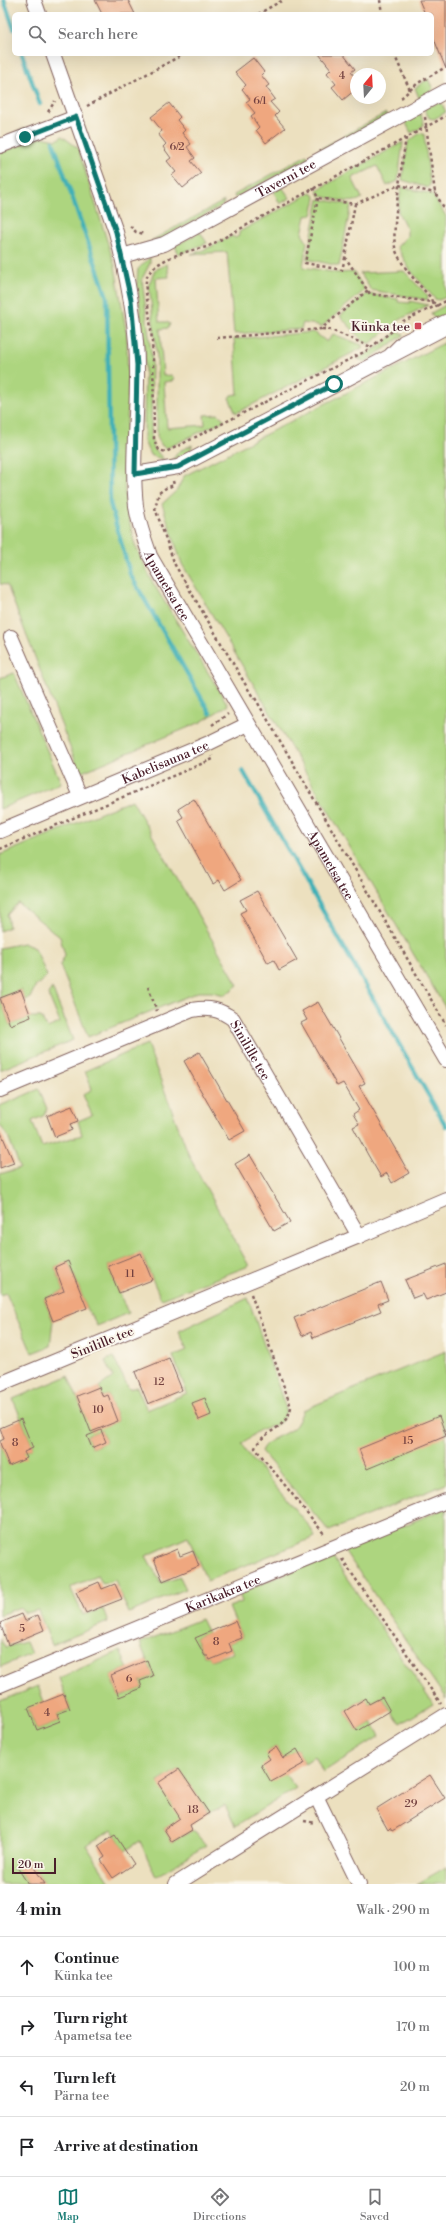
<!DOCTYPE html>
<meta charset="utf-8">
<style>
body{margin:0;font-family:"Libre Bodoni",serif;background:#f2f2f2;color:#202124}
.compass{position:absolute;left:350px;top:68px;width:36px;height:36px;border-radius:50%;background:#fff;box-shadow:0 4px 16px #0002;rotate:18deg}
.scale{position:absolute;left:12px;bottom:10px;width:44px;box-sizing:border-box;padding-left:4px;border:2px solid #4a1f2b;border-top:0;font-size:11px;line-height:14px;white-space:nowrap;color:#4a1f2b;-webkit-text-stroke:3px #fbf7ec;paint-order:stroke}
.stop{position:absolute;width:12px;height:12px;margin:-9px;border:3px solid #0f766e;border-radius:50%;background:#fff}
.stop.end{background:#0f766e;border-color:#fff;box-shadow:0 1px 4px #0008}
.list{margin:0;padding:0;list-style:none}
h2{display:flex;justify-content:space-between;align-items:center;height:52px;margin:0;padding:0 16px;font-size:17px}
h2 small{font-size:13px;font-weight:400;color:#757577}
.list li{display:grid;grid-template-columns:26px 1fr auto;gap:12px;align-items:center;box-sizing:border-box;height:60px;padding:0 16px;border-top:1px solid #e0e0e0}
.list b{display:block;font-size:15px;white-space:nowrap}
.list p{margin:0;font-size:13px;white-space:nowrap;color:#757577}
.list em{font-size:13px;font-style:normal;color:#757577}
.icon{flex:none;width:22px;height:22px;fill:none;stroke:currentColor;stroke-width:2;stroke-linecap:round;stroke-linejoin:round}
.map{position:relative;flex:none;width:446px;height:1884px;overflow:hidden}
.search{position:absolute;background:#fff;box-shadow:0 4px 16px #0002;left:12px;right:12px;top:12px;height:44px;display:flex;align-items:center;gap:10px;box-sizing:border-box;padding:0 14px;border-radius:6px;color:#757577;font-size:15px}
.sheet{height:292px;background:#fff}
nav{display:flex;justify-content:space-around;align-items:center;box-sizing:border-box;height:56px;border-top:1px solid #e0e0e0;background:#fff;font-size:11px;color:#757577}
nav a{display:grid;justify-items:center;gap:2px}
nav .on{color:#0f766e}
.map>svg:first-child{display:block}
.green{fill:#add57f;stroke:#7c7a55;fill-rule:evenodd}
.lines{fill:none;stroke-linecap:round;stroke-linejoin:round}
.stream{stroke:#3fb0b6;stroke-width:4.5}
.building{fill:#efa77f}
.service-casing{stroke:#83635f;stroke-width:9}
.minor-casing{stroke:#83635f;stroke-width:16}
.path{stroke:#83635f;stroke-width:2.5;stroke-dasharray:3 3;stroke-linecap:butt}
.service{stroke:#fff;stroke-width:7}
.minor{stroke:#fff;stroke-width:14}
.route{stroke:#0f766e;stroke-width:5}
.poi-dot{fill:#d1495b;stroke:#fbf7ec;stroke-width:1.5}
.labels{text-anchor:middle;stroke-width:4;stroke-linejoin:round;paint-order:stroke}
.number-label{font-size:11px;fill:#734140}
.street-label{font-size:13px;fill:#4a1f2b;stroke:#fbf7ec}
.poi-label{font-size:13px;fill:#4a1f2b;stroke:#fbf7ec;text-anchor:end}
</style>
<div class="map">
<svg width="446" height="1884" viewBox="0 0 446 1884">
<rect width="100%" height="100%" fill="#fbf7ec"/>
<filter id="ink" filterUnits="userSpaceOnUse"><feTurbulence type="fractalNoise" baseFrequency=".025" numOctaves="2"/><feDisplacementMap in="SourceGraphic" scale="8" xChannelSelector="R" yChannelSelector="G"/><feConvolveMatrix kernelMatrix="1 2 1 2 8 2 1 2 1" color-interpolation-filters="sRGB"/></filter>
<filter id="wash" filterUnits="userSpaceOnUse"><feTurbulence type="fractalNoise" baseFrequency=".012" numOctaves="4" result="noise"/><feDisplacementMap in="SourceGraphic" scale="16" xChannelSelector="R" yChannelSelector="G"/><feGaussianBlur stdDeviation="0.9" result="paint"/><feColorMatrix in="noise" values="0 0 0 0 0 0 0 0 0 0 0 0 0 0 0 0 0 1.4 0 .05"/><feComposite in="paint" operator="in"/></filter>
<g filter="url(#wash)">
<rect width="100%" height="100%" fill="#ece0bf"/>
<g class="green">
<path d="M428 79 433 89 420 100 415 88Z"/>
<path d="M441 102 446 112 434 119 429 118 424 108Z"/>
<path d="M419 111 424 123 422 127 411 133 405 121Z"/>
<path d="M386 113 387 116 322 151 318 150Z"/>
<path d="M420 133 424 134 430 184 428 188 402 180 408 142Z"/>
<path d="M62 136 78 148 115 266 127 336 128 405 124 468 125 503 135 545 153 583 228 705 201 722 80 773 7 585 0 584V153L42 137 57 140Z"/>
<path d="M403 142 398 181 387 186 377 166 352 178 362 198C352 206 332 198 320 196L317 190Z"/>
<path d="M307 155 309 158 235 198 234 195Z"/>
<path d="M282 187 290 198 280 204 274 192Z"/>
<path d="M401 187 432 194 446 216V297L439 300 435 299 410 270 397 247 407 236V229L398 212Z"/>
<path d="M312 192 316 198 312 215 306 216 302 234 307 242 303 267 338 273 354 272 365 290 320 328 318 325 303 323 301 329 234 334 227 252 191 254 206 249 232 236 236 238 239 235V232Z"/>
<path d="M319 199 351 205 339 266 307 259Z"/>
<path d="M224 201 223 205 161 239 152 240Z"/>
<path d="M200 232 207 243 179 254 175 246Z"/>
<path d="M150 257V263L142 279 152 360 151 439 154 448 164 460 150 455 144 441 145 354 137 281 138 269Z"/>
<path d="M167 264 169 277 156 278 159 322H167L170 324 168 328 160 329 163 376 171 375 174 378 172 381 164 382 167 428 205 425 204 415 218 414 225 420 167 448 162 446 157 437V357L149 284 155 270Z"/>
<path d="M404 271 428 296 427 300 371 290 360 273Z"/>
<path d="M368 294 398 299V302L410 303V301L428 305 399 320 371 343H365L340 316 365 295Z"/>
<path d="M446 305V315L435 319 431 313Z"/>
<path d="M398 331 404 335 365 362 358 359 380 346Z"/>
<path d="M314 332 327 342 333 334 362 345V348L236 413 229 398 231 395 238 394 234 339Z"/>
<path d="M446 342V1009L182 564 162 504 177 490 184 476Z"/>
<path d="M192 445 191 451 172 460 179 451Z"/>
<path d="M14 673 61 783 0 809V678Z"/>
<path d="M132 800 238 985 225 995 212 992H198L88 1037 60 965 65 955 60 937 18 903 7 915 9 927 0 931V855Z"/>
<path d="M23 943 35 948 47 976 35 987 30 998 25 1000 21 990 0 998 10 1025 31 1017H41L47 1028 60 1023 48 994 52 988 73 1040 0 1070V948Z"/>
<path d="M147 1044 190 1158 249 1266 161 1299 141 1253 108 1266 128 1313 97 1326 87 1308 68 1261 55 1267 64 1291 44 1299 53 1321 50 1346 32 1353 6 1293 0 1295V1174L20 1168 8 1136 0 1125V1106L39 1089 47 1109 43 1116 32 1121 42 1147 82 1135 78 1121 92 1115 83 1095 92 1089 85 1071Z"/>
<path d="M248 1298 286 1409C283 1428 274 1423 260 1430 254 1433 248 1439 242 1444L245 1451 310 1527 315 1537 207 1581 188 1537 146 1556 161 1583 180 1577 186 1589 129 1613 115 1580 103 1584 98 1576 70 1587 83 1615 103 1609 108 1622 52 1645 38 1610 25 1613 20 1607 0 1615V1443L9 1465 24 1452 33 1448 13 1399 68 1376 89 1425 102 1427 118 1421 108 1395 103 1397 99 1387 113 1377 105 1361 113 1357 129 1389 137 1387 147 1410 187 1393 173 1356 187 1350 179 1331ZM101 1430 106 1442 92 1448 87 1436Z"/>
<path d="M446 1351V1484L329 1531 261 1451C267 1438 281 1437 292 1429 298 1425 300 1417 303 1410Z"/>
<path d="M446 1508V1699L344 1550Z"/>
<path d="M331 1555 433 1704 400 1724 382 1697 369 1704 365 1698 345 1711 357 1731 372 1722 380 1736 323 1772 315 1756 305 1763 297 1749 283 1758 276 1747 267 1752 296 1788 235 1826 225 1805 209 1813 179 1769 158 1782 172 1805 183 1817 164 1829 172 1842 193 1830 206 1845 156 1877 140 1841 125 1851 112 1830 86 1845 111 1884H45L29 1860 17 1867 28 1884H0V1701L38 1686 44 1702 28 1709 37 1730 60 1721 57 1714 70 1709 59 1678 120 1651 128 1668 111 1675 119 1697 142 1688 140 1681 153 1676 140 1643 201 1619 208 1633 195 1638 204 1656H208L211 1660 233 1653 229 1643 242 1638 229 1607 242 1602 239 1593Z"/>
<path d="M0 1638 5 1647 26 1642 31 1654 0 1667Z"/>
<path d="M446 1867V1884H417Z"/>
</g>
<g class="lines">
<g class="stream">
<path d="M4 0 14 29"/>
<path d="M22 54 40 104"/>
<path d="M53 142 107 297 110 503 130 574 210 713"/>
<path d="M243 771 446 1126"/>
</g>
</g>
<g id="blocks">
<g class="building">
<path d="M95 0H128L135 14H102Z"/>
<path d="M419 0H446V69L432 34V14H425Z"/>
<path d="M319 54H343L355 69 351 72 356 78V89L343 100 332 87 336 84 327 73 331 69Z"/>
<path d="M253 58 264 72 261 75 269 85 266 87 275 99 270 102 279 112 275 116 285 128 266 143 256 130 259 127 251 116 255 113 246 102 250 99 242 89 246 85 235 72Z"/>
<path d="M169 103 180 117 177 120 185 130 182 133 191 144 187 147 195 158 191 161 201 173 183 188 172 175 176 172 167 161 171 158 163 147 166 144 158 134 162 131 151 117Z"/>
<path d="M194 799 241 880 225 890 219 880 213 884 178 820 183 817 178 809Z"/>
<path d="M257 891 297 960 279 970 274 960 268 963 240 913 246 910 240 900Z"/>
<path d="M21 990 31 1017 10 1025 0 998Z"/>
<path d="M318 1002 365 1083 359 1086 409 1173 392 1183 387 1173 381 1177 368 1155 353 1127 359 1124 353 1114 359 1110 343 1083 337 1086 301 1023 307 1020 302 1011Z"/>
<path d="M199 1052 245 1131 229 1140 184 1061Z"/>
<path d="M72 1106 78 1121 70 1124 72 1130 55 1137 47 1116Z"/>
<path d="M0 1130 14 1163 0 1168Z"/>
<path d="M250 1155 290 1222 274 1231 235 1164Z"/>
<path d="M141 1253 152 1280 119 1293 108 1266Z"/>
<path d="M68 1261 87 1308 53 1321 44 1299 64 1291 55 1267Z"/>
<path d="M446 1264V1292L426 1300 423 1294 413 1298 405 1280Z"/>
<path d="M381 1282 388 1300 378 1304 381 1311 313 1338 311 1332 302 1336 294 1318Z"/>
<path d="M169 1358 182 1390 148 1404 135 1372Z"/>
<path d="M99 1387 103 1397 108 1395 118 1421 91 1432 77 1396Z"/>
<path d="M205 1398 211 1415 199 1420 192 1403Z"/>
<path d="M439 1416 446 1436 367 1469 359 1449Z"/>
<path d="M21 1419 33 1448 24 1452 27 1458 9 1466 0 1443V1441L4 1439 0 1428Z"/>
<path d="M101 1430 106 1442 92 1448 87 1436Z"/>
<path d="M177 1549 180 1556 193 1551 199 1566 163 1581 154 1559Z"/>
<path d="M99 1582 102 1589 115 1584 122 1599 86 1613 76 1592Z"/>
<path d="M22 1614 25 1621 38 1615 44 1630 8 1645 0 1623Z"/>
<path d="M235 1621 242 1638 229 1643 232 1651 210 1660 208 1656H205L195 1638Z"/>
<path d="M147 1660 153 1676 140 1681 142 1688 119 1697 111 1675Z"/>
<path d="M64 1694 70 1709 57 1714 60 1721 37 1730 28 1708Z"/>
<path d="M382 1697 390 1711 357 1731 345 1711 366 1698 369 1704Z"/>
<path d="M276 1747 283 1758 297 1749 305 1763 271 1782 261 1765 270 1759 266 1753Z"/>
<path d="M179 1769 209 1813 190 1825 192 1830 172 1842 164 1829 180 1818 158 1783Z"/>
<path d="M430 1775 445 1798 392 1831 390 1828 388 1830 376 1809Z"/>
<path d="M115 1835 134 1864 113 1878 101 1860 105 1857 98 1846Z"/>
<path d="M29 1860 45 1884H28L17 1867Z"/>
</g>
</g>
</g>
<g filter="url(#ink)">
<use href="#blocks" fill-opacity="0" stroke="#83635f" stroke-width="1"/>
<g class="lines">
<defs>
<path id="service" d="M389 352 402 339 446 318"/>
<g id="minor">
<path d="M34 0 39 14"/>
<path id="s1" d="M53 54 116 232C127 275 137 322 137 367 138 413 131 460 136 506 138 523 145 540 150 556L446 1060"/>
<path d="M0 146 76 117"/>
<path id="s2" d="M122 256 164 244 446 91"/>
<path d="M135 474 178 467 446 327"/>
<path d="M11 637 80 796"/>
<path id="s3" d="M0 831 207 744 248 724"/>
<path id="s4" d="M0 1090 192 1010C209 1007 219 1009 233 1019L359 1236 0 1384"/>
<path d="M359 1236 446 1199"/>
<path id="s5" d="M0 1685 446 1501"/>
<path d="M316 1796 359 1884"/>
<path d="M176 1884 446 1715"/>
</g>
</defs>
<use href="#service" class="service-casing"/>
<use href="#minor" class="minor-casing"/>
<g class="path">
<path d="M380 0 382 14"/>
<path d="M258 14 283 0"/>
<path d="M394 54 410 90"/>
<path d="M401 98 418 83 446 67"/>
<path d="M87 106 184 54"/>
<path d="M48 112 55 101"/>
<path d="M425 117 435 193 446 211"/>
<path d="M406 138C403 157 390 238 396 251 404 270 418 283 431 298L432 302"/>
<path d="M313 188 318 198 355 204 345 257 370 294 432 302 438 305 446 301"/>
<path d="M318 198 305 263 342 270 345 258"/>
<path d="M355 204 399 185 435 193"/>
<path d="M130 226 136 232 144 234"/>
<path d="M438 305 401 322 400 325 366 351 166 452 159 450 154 440C153 396 155 356 149 312 148 301 142 283 149 273 160 258 189 250 207 247L446 116"/>
<path d="M322 329 331 330 371 347"/>
<path d="M217 338 321 329 368 290"/>
<path d="M173 481 174 485 166 488 159 493 155 508 175 565 254 699"/>
<path d="M255 698 446 1025"/>
<path d="M212 725 228 714"/>
<path d="M0 849 213 759 212 756"/>
<path d="M148 987 157 1011"/>
<path d="M251 1294 291 1407C287 1430 263 1430 255 1448L325 1535"/>
<path d="M342 1559 441 1704"/>
<path d="M304 1821 315 1823"/>
</g>
<use href="#service" class="service"/>
<use href="#minor" class="minor"/>
</g>
</g>
<g class="lines" filter="url(#ink)">
<path class="route" d="M25 137 76 117 116 232 131 300 137 365 135 474 178 467 334 384"/>
</g>
<rect class="poi-dot" x="414" y="322" width="8" height="8" rx="2"/>
<g class="labels">
<g class="number-label">
<text x="342" y="79">4</text>
<text x="260" y="104">6/1</text>
<text x="177" y="150">6/2</text>
<text x="130" y="1277">11</text>
<text x="159" y="1385">12</text>
<text x="98" y="1413">10</text>
<text x="408" y="1444">15</text>
<text x="15" y="1446">8</text>
<text x="22" y="1632">5</text>
<text x="216" y="1645">8</text>
<text x="129" y="1682">6</text>
<text x="47" y="1716">4</text>
<text x="411" y="1807">29</text>
<text x="193" y="1813">18</text>
</g>
<g class="street-label">
<text dy="5" stroke="none"><textPath href="#s2" startOffset="182">Taverni tee</textPath></text>
<text dy="5" stroke="none"><textPath href="#s1" startOffset="551">Apametsa tee</textPath></text>
<text dy="5" stroke="none"><textPath href="#s3" startOffset="179">Kabelisauna tee</textPath></text>
<text dy="5" stroke="none"><textPath href="#s1" startOffset="875">Apametsa tee</textPath></text>
<text dy="5" stroke="none"><textPath href="#s4" startOffset="287">Sinilille tee</textPath></text>
<text transform="translate(102 1342) rotate(-22)" y="5">Sinilille tee</text>
<text dy="5" stroke="none"><textPath href="#s5" startOffset="241">Karikakra tee</textPath></text>
</g>
<g class="poi-label">
<text x="410" y="331">Künka tee</text>
</g>
</g>
</svg>
<svg class="compass" viewBox="-18 -18 36 36"><path d="M0-13l5 13h-10z" fill="#e53935"/><path d="M0 13l5-13h-10z" fill="#757577"/></svg>
<div class="scale">20 m</div>
<div class="stop" style="left:334px;top:384px"></div>
<div class="stop end" style="left:25px;top:137px"></div>
<div class="search"><svg class="icon" aria-label="search" viewBox="0 0 24 24"><circle cx="10" cy="10" r="6"/><path d="M15 15l6 6"/></svg>Search here</div>
</div>
<section class="sheet">
<h2>4 min<small>Walk · 290 m</small></h2>
<ul class="list">
<li><svg class="icon" aria-label="ahead" viewBox="0 0 24 24"><path d="M12 20V5M6 11l6-6 6 6"/></svg><div><b>Continue</b><p>Künka tee</p></div><em>100 m</em></li>
<li><svg class="icon" aria-label="right" viewBox="0 0 24 24"><path d="M7 20v-9h11M14 6l5 5-5 5"/></svg><div><b>Turn right</b><p>Apametsa tee</p></div><em>170 m</em></li>
<li><svg class="icon" aria-label="left" viewBox="0 0 24 24"><path d="M17 20v-9H6M10 6l-5 5 5 5"/></svg><div><b>Turn left</b><p>Pärna tee</p></div><em>20 m</em></li>
<li><svg class="icon" aria-label="arrive" viewBox="0 0 24 24"><path d="M6 21V4h12l-3 4 3 4H6"/></svg><div><b>Arrive at destination</b></div></li>
</ul>
</section>
<nav>
<a class="on"><svg class="icon" aria-label="map" viewBox="0 0 24 24"><path d="M3 6l6-2 6 2 6-2v14l-6 2-6-2-6 2zM9 4v14M15 6v14"/></svg>Map</a>
<a><svg class="icon" aria-label="directions" viewBox="0 0 24 24"><path d="M12 3l9 9-9 9-9-9zM9 14v-3h6M13 9l2 2-2 2"/></svg>Directions</a>
<a><svg class="icon" aria-label="saved" viewBox="0 0 24 24"><path d="M7 4h10v16l-5-4-5 4z"/></svg>Saved</a>
</nav>
